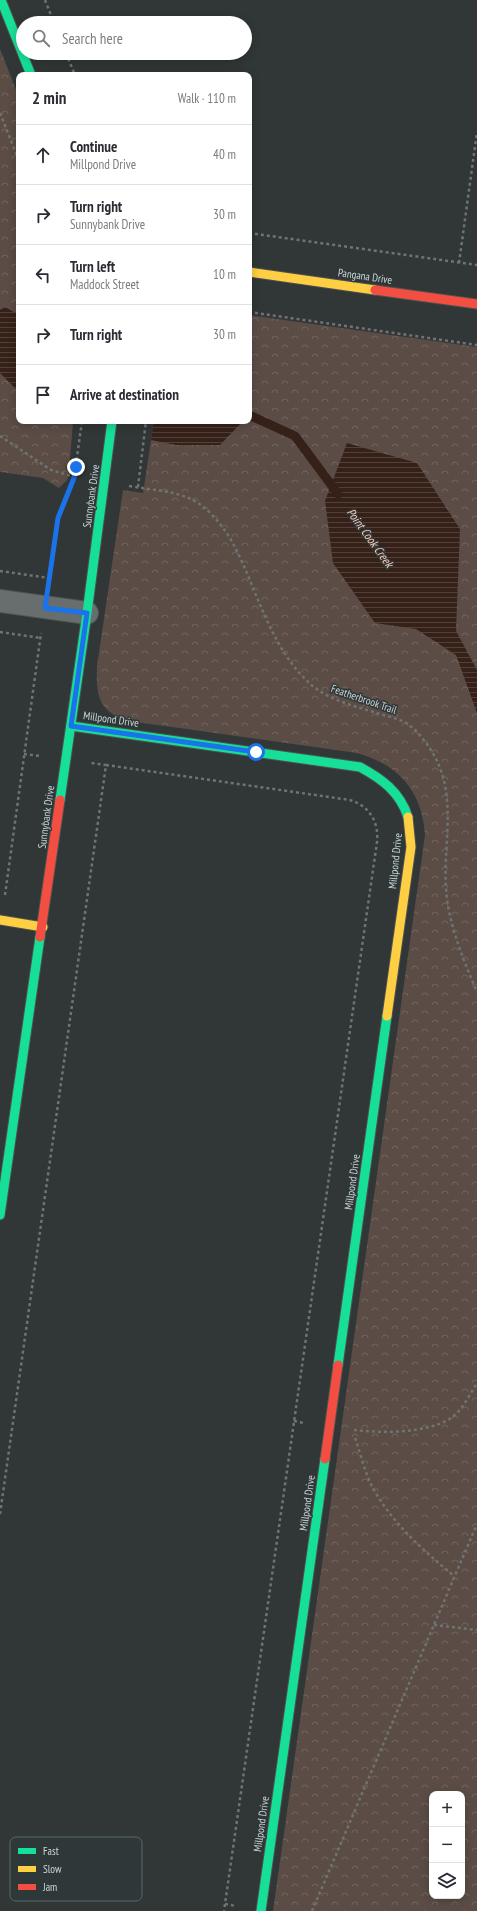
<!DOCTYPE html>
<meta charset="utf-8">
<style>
body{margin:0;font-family:"PT Sans Narrow",sans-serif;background:#f2f2f3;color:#2b2b33}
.controls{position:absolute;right:12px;bottom:12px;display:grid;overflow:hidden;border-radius:8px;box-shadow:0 2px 10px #0003}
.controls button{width:36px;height:36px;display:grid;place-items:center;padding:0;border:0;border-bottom:1px solid #e1e1e2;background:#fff;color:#2b2b33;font:20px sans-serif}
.stop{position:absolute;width:12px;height:12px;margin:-9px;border:3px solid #1a73e8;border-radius:50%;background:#fff}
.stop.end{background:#1a73e8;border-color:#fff;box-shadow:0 1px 4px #0008}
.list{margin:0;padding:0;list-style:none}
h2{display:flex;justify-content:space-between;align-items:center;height:52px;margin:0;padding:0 16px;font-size:17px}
h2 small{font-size:13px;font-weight:400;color:#7c7c81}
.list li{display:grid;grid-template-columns:26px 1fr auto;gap:12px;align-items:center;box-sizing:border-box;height:60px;padding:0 16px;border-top:1px solid #e1e1e2}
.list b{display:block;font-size:15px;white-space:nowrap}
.list p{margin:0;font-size:13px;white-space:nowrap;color:#7c7c81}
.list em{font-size:13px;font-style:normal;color:#7c7c81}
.icon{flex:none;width:22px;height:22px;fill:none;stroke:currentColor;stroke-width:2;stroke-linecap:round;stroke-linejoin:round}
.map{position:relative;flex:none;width:477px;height:1911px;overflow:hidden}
.search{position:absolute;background:#fff;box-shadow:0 2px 10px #0003;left:16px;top:16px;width:236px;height:44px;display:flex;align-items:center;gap:10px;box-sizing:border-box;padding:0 14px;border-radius:22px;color:#7c7c81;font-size:15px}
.panel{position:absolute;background:#fff;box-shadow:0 2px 10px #0003;left:16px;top:72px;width:236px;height:352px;border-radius:8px}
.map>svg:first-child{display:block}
.park{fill:url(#park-crowns);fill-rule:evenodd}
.water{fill:url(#water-rules)}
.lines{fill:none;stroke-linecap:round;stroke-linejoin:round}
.stream{stroke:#362118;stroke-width:9}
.street-casing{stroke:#4d5252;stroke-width:24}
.fast-casing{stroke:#4d5252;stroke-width:11}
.slow-casing{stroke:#4d5252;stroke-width:11}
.jam-casing{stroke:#4d5252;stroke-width:11}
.path{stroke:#707373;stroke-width:2.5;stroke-dasharray:3 3;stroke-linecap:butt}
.street{stroke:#686d6d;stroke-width:22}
.fast{stroke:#16e098;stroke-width:9}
.slow{stroke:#ffcf43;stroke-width:9}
.jam{stroke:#f24e42;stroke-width:9}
.route{stroke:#1a73e8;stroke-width:5}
.labels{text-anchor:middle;stroke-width:3;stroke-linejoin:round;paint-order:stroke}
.street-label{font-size:11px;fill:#ced5d5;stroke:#2e3839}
.water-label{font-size:12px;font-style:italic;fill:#ffc6b0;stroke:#2e3839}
.key{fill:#2e3839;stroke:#5e6768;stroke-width:1}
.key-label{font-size:11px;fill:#ced5d5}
</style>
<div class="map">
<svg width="477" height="1911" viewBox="0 0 477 1911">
<defs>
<pattern id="park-crowns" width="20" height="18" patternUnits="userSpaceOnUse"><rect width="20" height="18" fill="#5b4c46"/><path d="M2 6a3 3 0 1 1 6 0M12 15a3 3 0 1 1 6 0" fill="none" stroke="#716560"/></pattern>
<pattern id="water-rules" width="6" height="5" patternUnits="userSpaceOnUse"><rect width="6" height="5" fill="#362118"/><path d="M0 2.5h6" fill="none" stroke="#524039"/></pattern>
</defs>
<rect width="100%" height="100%" fill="#313636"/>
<g class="park">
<path d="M0 49 19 97V421H73L69 472 67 480 59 488 43 478 0 472Z"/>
<path d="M249 315 477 347V1911H273L425 835C422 791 399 765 357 753L129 721C98 712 96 696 97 666L123 490 143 493 154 421H249ZM432 1794H462V1896H432Z"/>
</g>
<g class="water">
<path d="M5 307 19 315V392L0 373V310Z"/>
<path d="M154 421H243L220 445H176L151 440Z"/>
<path d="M347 443 417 463 460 529 456 631 477 670V713L456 655 416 629 375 623 333 563 325 501Z"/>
</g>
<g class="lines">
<path class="stream" d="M249 415 295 436 338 494"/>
<defs>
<path id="street" d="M0 601 87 613"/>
<g id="fast">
<path d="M1 0 31 75"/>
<path d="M71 726 360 767C382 779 400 792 408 817"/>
<path d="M60 800 87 613 112 421"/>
<path d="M0 1215 40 937"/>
<path d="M338 1365 387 1016"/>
<path d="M261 1911 325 1459"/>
</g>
<g id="slow">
<path d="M249 272 375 290"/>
<path d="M0 920 43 927"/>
<path d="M387 1016 411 847 408 817"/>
</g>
<g id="jam">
<path d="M375 290 477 304"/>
<path d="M40 937 60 800"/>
<path d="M325 1459 338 1365"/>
</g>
</defs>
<use href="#street" class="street-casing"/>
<use href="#fast" class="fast-casing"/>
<use href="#slow" class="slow-casing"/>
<use href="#jam" class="jam-casing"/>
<g class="path">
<path d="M45 0 54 23"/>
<path d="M66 53 75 75"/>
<path d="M0 113 19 161"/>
<path d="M249 233 477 265"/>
<path d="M459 263 477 132"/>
<path d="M249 312 477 345"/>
<path d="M0 436 51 470 78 478"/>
<path d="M129 486C180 494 199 491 230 538 256 584 267 642 307 681 326 700 355 706 380 714 390 717 401 719 409 725 419 732 429 746 435 757 457 798 443 844 446 888 448 923 463 959 477 992"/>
<path d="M138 487 146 421"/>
<path d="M0 571 49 578"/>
<path d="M48 582 58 518 74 478 82 421"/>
<path d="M0 632 41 638"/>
<path d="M24 754 40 756"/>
<path d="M106 765 350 800C369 806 379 821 377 842L224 1911"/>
<path d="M5 895 41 633"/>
<path d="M294 1421 304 1423"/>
<path d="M354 1430C382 1433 426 1434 451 1418 462 1411 470 1394 477 1383"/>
<path d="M355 1438C361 1455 365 1474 374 1490 394 1525 424 1551 454 1576"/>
<path d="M0 1514 106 765 91 763"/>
<path d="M434 1625 477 1630"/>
<path d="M225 1904 236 1906"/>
<path d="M312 1911 477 1524"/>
</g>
<use href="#street" class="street"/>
<use href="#fast" class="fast"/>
<use href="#slow" class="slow"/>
<use href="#jam" class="jam"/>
</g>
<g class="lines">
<path class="route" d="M76 467 74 478 58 518 45 608 87 613 71 726 256 752"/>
</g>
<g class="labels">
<g class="street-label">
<text transform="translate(365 276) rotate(8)" y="4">Pangana Drive</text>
<text transform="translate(91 496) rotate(-82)" y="4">Sunnybank Drive</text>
<text transform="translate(364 699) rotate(19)" y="4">Featherbrook Trail</text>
<text transform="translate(111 719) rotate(8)" y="4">Millpond Drive</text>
<text transform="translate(46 817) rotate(-82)" y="4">Sunnybank Drive</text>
<text transform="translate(395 861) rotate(-84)" y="4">Millpond Drive</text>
<text transform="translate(352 1182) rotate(-82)" y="4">Millpond Drive</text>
<text transform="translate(307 1503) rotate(-82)" y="4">Millpond Drive</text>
<text transform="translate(261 1824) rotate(-82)" y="4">Millpond Drive</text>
</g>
<g class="water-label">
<text transform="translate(370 538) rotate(54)" y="4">Point Cook Creek</text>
</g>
</g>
<rect x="10" y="1837" width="132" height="64" rx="6" class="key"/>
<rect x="18" y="1848" width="18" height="6" fill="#16e098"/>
<rect x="18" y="1866" width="18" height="6" fill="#ffcf43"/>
<rect x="18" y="1884" width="18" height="6" fill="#f24e42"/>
<g class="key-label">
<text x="43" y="1855">Fast</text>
<text x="43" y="1873">Slow</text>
<text x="43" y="1891">Jam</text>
</g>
</svg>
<div class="controls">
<button>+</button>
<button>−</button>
<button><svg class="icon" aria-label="layers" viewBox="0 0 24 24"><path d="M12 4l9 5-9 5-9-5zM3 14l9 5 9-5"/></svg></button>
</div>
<div class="stop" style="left:256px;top:752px"></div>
<div class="stop end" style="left:76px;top:467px"></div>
<div class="search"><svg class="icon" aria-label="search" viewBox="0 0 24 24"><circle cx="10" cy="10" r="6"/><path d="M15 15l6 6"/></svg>Search here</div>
<section class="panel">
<h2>2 min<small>Walk · 110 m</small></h2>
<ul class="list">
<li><svg class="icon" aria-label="ahead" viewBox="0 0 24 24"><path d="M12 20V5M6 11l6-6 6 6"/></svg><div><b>Continue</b><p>Millpond Drive</p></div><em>40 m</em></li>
<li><svg class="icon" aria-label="right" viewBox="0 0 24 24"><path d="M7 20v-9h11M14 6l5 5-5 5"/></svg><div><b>Turn right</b><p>Sunnybank Drive</p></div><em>30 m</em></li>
<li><svg class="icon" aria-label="left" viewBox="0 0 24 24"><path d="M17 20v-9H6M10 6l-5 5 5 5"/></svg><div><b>Turn left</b><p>Maddock Street</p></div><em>10 m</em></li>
<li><svg class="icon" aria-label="right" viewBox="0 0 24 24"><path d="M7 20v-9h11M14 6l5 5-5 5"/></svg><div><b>Turn right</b></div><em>30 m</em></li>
<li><svg class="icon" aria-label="arrive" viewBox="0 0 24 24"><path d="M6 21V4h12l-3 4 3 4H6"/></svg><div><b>Arrive at destination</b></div></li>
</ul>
</section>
</div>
